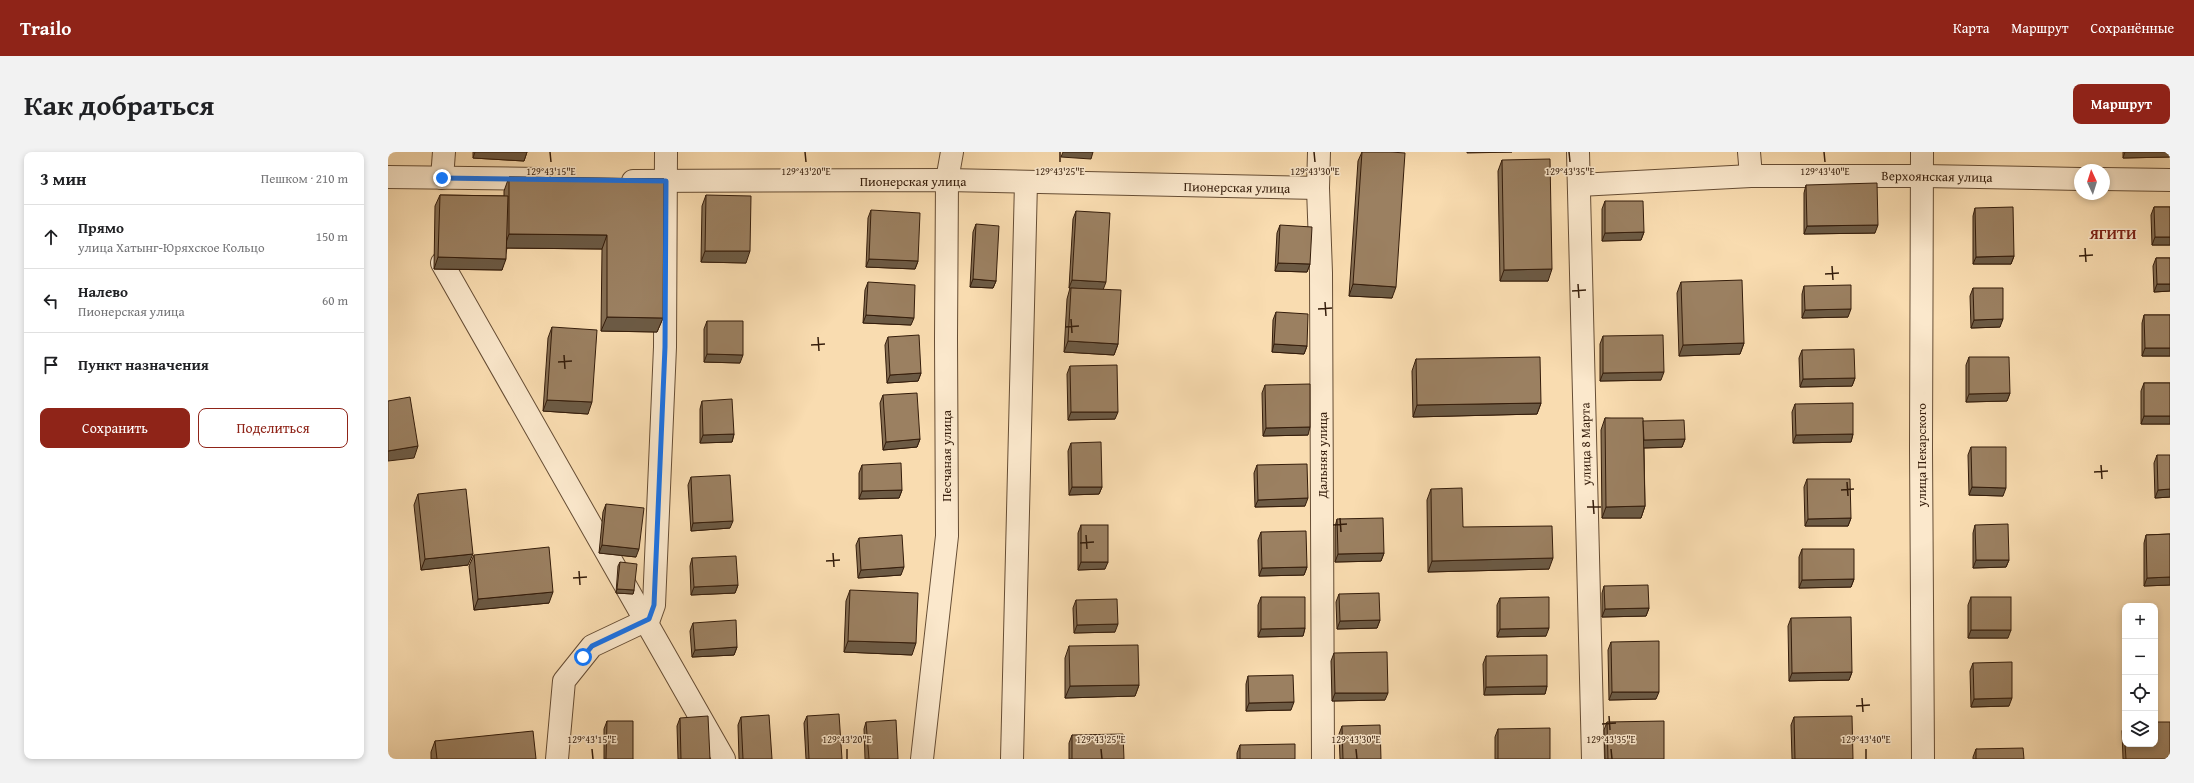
<!DOCTYPE html>
<html lang="ru">
<meta charset="utf-8">
<style>
body{margin:0;font-family:"Gentium Book Plus",serif;background:#f2f2f2;color:#202124}
.controls{position:absolute;right:12px;bottom:12px;display:grid;overflow:hidden;border-radius:8px;box-shadow:0 2px 6px #0003}
.controls button{width:36px;height:36px;display:grid;place-items:center;padding:0;border:0;border-bottom:1px solid #e0e0e0;background:#fff;color:#202124;font:20px sans-serif}
.compass{position:absolute;left:1686px;top:12px;width:36px;height:36px;border-radius:50%;background:#fff;box-shadow:0 2px 6px #0003;rotate:356deg}
.stop{position:absolute;width:12px;height:12px;margin:-9px;border:3px solid #1a73e8;border-radius:50%;background:#fff}
.stop.end{background:#1a73e8;border-color:#fff;box-shadow:0 1px 4px #0008}
.list{margin:0;padding:0;list-style:none}
h2{display:flex;justify-content:space-between;align-items:center;height:52px;margin:0;padding:0 16px;font-size:17px}
h2 small{font-size:13px;font-weight:400;color:#757577}
.list li{display:grid;grid-template-columns:26px 1fr auto;gap:12px;align-items:center;box-sizing:border-box;height:64px;padding:0 16px;border-top:1px solid #e0e0e0}
.list b{display:block;font-size:15px;white-space:nowrap}
.list p{margin:0;font-size:13px;white-space:nowrap;color:#757577}
.list em{font-size:13px;font-style:normal;color:#757577}
.actions{display:flex;gap:8px;padding:12px 16px}
.actions a{flex:1;padding:9px 0;border:1px solid #8f2418;border-radius:8px;text-align:center;font-size:14px;color:#8f2418}
.actions .main{background:#8f2418;color:#fff}
.icon{flex:none;width:22px;height:22px;fill:none;stroke:currentColor;stroke-width:2;stroke-linecap:round;stroke-linejoin:round}
.map{position:relative;flex:none;width:1782px;height:607px;overflow:hidden;border-radius:8px}
header{display:flex;align-items:center;gap:24px;box-sizing:border-box;height:56px;padding:0 20px;background:#8f2418;color:#fff}
header strong{font-size:19px}
nav{display:flex;gap:22px;margin-inline-start:auto;font-size:14px}
.intro{display:flex;align-items:center;justify-content:space-between;box-sizing:border-box;height:96px;padding:0 24px}
h1{margin:0;font-size:28px}
.button{padding:10px 18px;border-radius:8px;background:#8f2418;color:#fff;font-size:14px;font-weight:700}
main{display:flex;gap:24px;padding:0 24px}
aside{flex:1;background:#fff;border-radius:8px;box-shadow:0 2px 6px #0003}
.map>svg:first-child{display:block}
.lines{fill:none;stroke-linecap:round;stroke-linejoin:round}
.minor-casing{stroke:#664d34;stroke-width:24}
.minor{stroke:#fbe8cc;stroke-width:22}
.wall{fill:#856e53;stroke:#351d0b}
.shaded-wall{fill:#6c5a44;stroke:#351d0b}
.building{fill:#9b8061;stroke:#351d0b}
.route{stroke:#1a73e8;stroke-width:5}
.ticks{fill:none;stroke:#351d0b;stroke-width:1.5}
.labels{text-anchor:middle;stroke-width:3;stroke-linejoin:round;paint-order:stroke}
.street-label{font-size:13px;fill:#351d0b;stroke:#fbe8cc}
.quarter-label{font-size:15px;font-weight:bold;fill:#7a1f14;stroke:#fbe8cc}
.ticks-label{font-size:10px;text-anchor:middle;fill:#351d0b;stroke:#fbe8cc;stroke-width:3;stroke-linejoin:round;paint-order:stroke}
</style>
<header>
<strong>Trailo</strong>
<nav><a>Карта</a><a>Маршрут</a><a>Сохранённые</a></nav>
</header>
<div class="intro"><h1>Как добраться</h1><a class="button">Маршрут</a></div>
<main>
<aside>
<h2>3 мин<small>Пешком · 210 m</small></h2>
<ul class="list">
<li><svg class="icon" aria-label="ahead" viewBox="0 0 24 24"><path d="M12 20V5M6 11l6-6 6 6"/></svg><div><b>Прямо</b><p>улица Хатынг-Юряхское Кольцо</p></div><em>150 m</em></li>
<li><svg class="icon" aria-label="left" viewBox="0 0 24 24"><path d="M17 20v-9H6M10 6l-5 5 5 5"/></svg><div><b>Налево</b><p>Пионерская улица</p></div><em>60 m</em></li>
<li><svg class="icon" aria-label="arrive" viewBox="0 0 24 24"><path d="M6 21V4h12l-3 4 3 4H6"/></svg><div><b>Пункт назначения</b></div></li>
</ul>
<div class="actions"><a class="main">Сохранить</a><a>Поделиться</a></div>
</aside>
<div class="map">
<svg width="1782" height="607" viewBox="0 0 1782 607">
<rect width="100%" height="100%" fill="#f9dcb0"/>
<filter id="stains"><feTurbulence type="fractalNoise" baseFrequency=".005" numOctaves="4"/><feColorMatrix values="0 0 0 0 .2 0 0 0 0 .09 0 0 0 0 .02 0 0 0 .5 -.17"/></filter>
<radialGradient id="worn" r=".72"><stop offset=".6" stop-color="#630" stop-opacity="0"/><stop offset="1" stop-color="#630" stop-opacity=".3"/></radialGradient>
<g class="lines">
<defs>
<g id="minor">
<path d="M931 0 930 36 933 121 935 607"/>
<path d="M1190 0 1205 607"/>
<path d="M1361 0 1363 24"/>
<path d="M1534 0 1533 296 1535 607"/>
<path d="M0 25 151 27"/>
<path d="M54 26 56 0"/>
<path d="M1716 27 1782 28"/>
<path d="M245 29 559 28 930 36"/>
<path d="M1191 33 1363 24H1536L1692 27"/>
<path d="M54 111 336 607"/>
<path d="M169 607 176 529 204 494 261 467 266 453 277 195 278 0"/>
<path d="M534 607 559 384 558 187 559 28 564 0"/>
<path d="M624 607 638 30"/>
</g>
</defs>
<use href="#minor" class="minor-casing"/>
<use href="#minor" class="minor"/>
</g>
<g class="wall">
<path d="M85 0H139L136 9 85 6Z"/>
<path d="M974 0H1003L1004 146 961 144 970 9Z"/>
<path d="M1735 0H1782V5L1735 6Z"/>
<path d="M1114 8 1160 129H1112L1110 19Z"/>
<path d="M121 25 276 27 275 166 269 180 213 179 214 97 119 96 114 118 46 117 47 54 52 43 116 44V39Z"/>
<path d="M1418 33 1487 81 1416 82V41Z"/>
<path d="M318 43 358 111 313 110 314 54Z"/>
<path d="M1217 49 1256 80 1253 88 1214 89V57Z"/>
<path d="M1766 55H1782V93H1764L1763 63Z"/>
<path d="M1587 56 1626 104 1623 112H1585V64Z"/>
<path d="M483 58 530 109 527 117 478 115 480 66Z"/>
<path d="M688 59 715 137 730 192 726 203 676 200 679 147 682 136H681L685 67Z"/>
<path d="M588 72 608 129 605 136 582 135 585 80Z"/>
<path d="M892 73 922 112 919 120 887 119 889 81Z"/>
<path d="M1768 106H1782V139L1766 140 1765 114Z"/>
<path d="M480 130 523 173 475 171 477 138Z"/>
<path d="M1293 130 1356 191 1352 202 1291 204 1289 141Z"/>
<path d="M1416 134 1460 165 1414 166V142Z"/>
<path d="M1585 136 1612 175 1583 176 1582 144Z"/>
<path d="M888 160 919 194 916 202 884 200 885 168Z"/>
<path d="M1756 163H1782V204H1754V171Z"/>
<path d="M319 169 352 211 316 210V177Z"/>
<path d="M164 175 200 262 155 259 160 186Z"/>
<path d="M1215 184 1273 228 1212 229V192Z"/>
<path d="M500 185 533 221 530 229 499 231 497 193Z"/>
<path d="M1414 198 1467 226 1464 234 1412 235 1411 206Z"/>
<path d="M1581 205 1622 241 1619 249 1578 250V213Z"/>
<path d="M1028 207 1153 251 1149 262 1025 265 1024 219Z"/>
<path d="M682 214 727 267 680 268 679 222Z"/>
<path d="M1756 231H1782V272H1753V239Z"/>
<path d="M877 233 920 283 875 284 874 241Z"/>
<path d="M495 243 532 287 529 295 495 298 492 251Z"/>
<path d="M314 249 346 282 344 290 312 291V257Z"/>
<path d="M1407 252 1465 282 1463 290 1405 291 1404 260Z"/>
<path d="M1217 266 1255 269 1297 287 1294 295 1256 296 1257 354 1253 366H1214L1213 278Z"/>
<path d="M683 291 714 335 711 342 681 343 680 299Z"/>
<path d="M1583 295 1615 344 1581 343 1580 303Z"/>
<path d="M1769 303 1782 345 1767 346 1766 311Z"/>
<path d="M474 313 514 338 511 346 471 347V321Z"/>
<path d="M869 313 917 354 867 355 866 321Z"/>
<path d="M303 325 342 376 303 379 300 333Z"/>
<path d="M1419 327 1463 366 1460 374H1417L1416 335Z"/>
<path d="M1043 337 1075 375 1161 417 1040 420 1039 348Z"/>
<path d="M30 342 80 413 33 418 26 353Z"/>
<path d="M218 352 248 405 211 401 215 360Z"/>
<path d="M949 367 996 401 993 409 947 410V375Z"/>
<path d="M693 373 717 417 690 418V381Z"/>
<path d="M1587 373 1621 408 1618 415 1585 416V381Z"/>
<path d="M873 380 919 415 916 423 871 424 870 388Z"/>
<path d="M1782 382V433L1756 434V391L1758 383Z"/>
<path d="M471 386 513 423 470 426 468 393Z"/>
<path d="M1414 397 1466 427 1463 435 1411 436V405Z"/>
<path d="M86 403 161 451 86 458 81 414Z"/>
<path d="M304 406 350 433 347 441 303 443 302 414Z"/>
<path d="M232 410 246 438 245 442 228 441 230 414Z"/>
<path d="M1216 434 1261 456 1258 464 1214 465V441Z"/>
<path d="M462 438 524 503 456 500 458 449Z"/>
<path d="M951 442 992 468 989 476 949 477 948 450Z"/>
<path d="M873 445 917 476 915 484 870 485V453Z"/>
<path d="M1583 445 1620 486H1580V453Z"/>
<path d="M1112 446 1158 484 1109 485V453Z"/>
<path d="M688 448 727 480 686 481 685 456Z"/>
<path d="M1403 466 1464 520 1461 528 1401 529 1400 474Z"/>
<path d="M305 471 349 495 346 503 304 505 302 479Z"/>
<path d="M1223 490 1268 547 1221 548 1220 498Z"/>
<path d="M681 494 751 533 747 544 677 546V506Z"/>
<path d="M946 501 997 548 944 549 943 509Z"/>
<path d="M1098 504 1159 534 1157 542 1096 543 1095 512Z"/>
<path d="M1585 511 1621 554 1583 555 1582 519Z"/>
<path d="M860 524 903 558 858 559V532Z"/>
<path d="M419 564 454 607H418L416 571Z"/>
<path d="M353 565 384 607H351L350 573Z"/>
<path d="M1406 565 1465 607H1404L1403 573Z"/>
<path d="M292 566 322 607H290L289 574Z"/>
<path d="M219 569 245 607H216V577Z"/>
<path d="M478 570 510 607H477L476 577Z"/>
<path d="M1219 570 1276 607H1217L1216 578Z"/>
<path d="M1737 571V592H1767L1782 607H1735L1734 579Z"/>
<path d="M954 574 993 607H952L951 582Z"/>
<path d="M1110 577 1162 607H1107V585Z"/>
<path d="M684 583 736 607H681V591Z"/>
<path d="M47 589 148 607H43V600Z"/>
<path d="M852 593 907 607H849V601Z"/>
<path d="M1588 597 1636 607H1585V605Z"/>
</g>
<g class="shaded-wall">
<path d="M87 0H139L136 9 85 6Z"/>
<path d="M675 0H705L703 7 673 5Z"/>
<path d="M1079 0H1124L1079 1Z"/>
<path d="M1737 0H1782V5L1735 6Z"/>
<path d="M1490 73 1487 81 1416 82 1419 74Z"/>
<path d="M1256 80 1253 88 1214 89 1217 81Z"/>
<path d="M121 82 219 83 214 97 116 96Z"/>
<path d="M1767 85H1782V93H1764Z"/>
<path d="M317 99H362L358 111 313 110Z"/>
<path d="M1626 104 1623 112H1585L1588 105Z"/>
<path d="M50 105 118 107 114 118 46 117Z"/>
<path d="M481 107 530 109 527 117 478 115Z"/>
<path d="M890 111 922 112 919 120 887 119Z"/>
<path d="M1164 117 1160 129H1112L1116 118Z"/>
<path d="M585 127 608 129 605 136 582 135Z"/>
<path d="M684 128 718 130 715 138 681 136Z"/>
<path d="M965 132 1008 135 1004 146 961 144Z"/>
<path d="M1769 132H1782V139L1766 140Z"/>
<path d="M1463 157 1460 165 1414 166 1417 158Z"/>
<path d="M478 163 526 166 523 173 475 171Z"/>
<path d="M219 165 275 166 269 180 213 179Z"/>
<path d="M1615 167 1612 175 1583 176 1586 168Z"/>
<path d="M680 189 730 192 726 203 676 200Z"/>
<path d="M1356 191 1352 202 1291 204 1295 193Z"/>
<path d="M886 192 919 194 916 202 884 200Z"/>
<path d="M1757 196H1782V204H1754Z"/>
<path d="M319 202 355 203 352 211 316 210Z"/>
<path d="M1276 220 1273 228 1212 229 1215 221Z"/>
<path d="M533 221 530 229 499 231 502 223Z"/>
<path d="M1467 226 1464 234 1412 235 1415 227Z"/>
<path d="M1622 241 1619 249 1578 250 1581 242Z"/>
<path d="M159 248 204 250 200 262 155 259Z"/>
<path d="M1153 251 1149 262 1025 265 1029 253Z"/>
<path d="M683 260H730L727 267 680 268Z"/>
<path d="M1756 264H1782V272H1753Z"/>
<path d="M922 275 920 283 875 284 878 276Z"/>
<path d="M346 282 344 290 312 291 315 283Z"/>
<path d="M1465 282 1463 290 1405 291 1408 283Z"/>
<path d="M532 287 529 295 495 298 498 290Z"/>
<path d="M1297 287 1294 295 1252 296 1254 288Z"/>
<path d="M30 294 26 306 0 309V299Z"/>
<path d="M684 335H714L711 342 681 343Z"/>
<path d="M1584 335 1618 336 1615 344 1581 343Z"/>
<path d="M1782 337V345L1767 346 1770 338Z"/>
<path d="M514 338 511 346 471 347 474 339Z"/>
<path d="M920 346 917 354 867 355 870 348Z"/>
<path d="M1257 354 1253 366H1214L1218 355Z"/>
<path d="M1463 366 1460 374H1417L1420 367Z"/>
<path d="M345 369 342 376 303 379 305 371Z"/>
<path d="M214 393 251 397 248 405 211 401Z"/>
<path d="M996 401 993 409 947 410 950 402Z"/>
<path d="M85 402 80 413 33 418 37 407Z"/>
<path d="M1165 406 1161 417 1040 420 1044 409Z"/>
<path d="M1588 408H1621L1618 415 1585 416Z"/>
<path d="M693 410H720L717 417 690 418Z"/>
<path d="M516 415 513 423 470 426 473 418Z"/>
<path d="M919 415 916 423 871 424 874 416Z"/>
<path d="M1782 425V433L1756 434 1759 426Z"/>
<path d="M1466 427 1463 435 1411 436 1414 428Z"/>
<path d="M350 433 347 441 303 443 306 435Z"/>
<path d="M229 437 246 438 245 442 228 441Z"/>
<path d="M165 440 161 451 86 458 90 447Z"/>
<path d="M1261 456 1258 464 1214 465 1217 457Z"/>
<path d="M992 468 989 476 949 477 952 469Z"/>
<path d="M730 472 727 480 686 481 689 473Z"/>
<path d="M917 476 915 484 870 485 873 477Z"/>
<path d="M1161 476 1158 484 1109 485 1112 477Z"/>
<path d="M1583 478H1623L1620 486H1580Z"/>
<path d="M460 489 528 491 524 503 456 500Z"/>
<path d="M349 495 346 503 304 505 307 498Z"/>
<path d="M1464 520 1461 528 1401 529 1404 521Z"/>
<path d="M751 533 747 544 677 546 682 534Z"/>
<path d="M1159 534 1157 542 1096 543 1098 535Z"/>
<path d="M1224 540H1271L1268 547 1221 548Z"/>
<path d="M947 541H1000L997 548 944 549Z"/>
<path d="M1624 546 1621 554 1583 555 1586 547Z"/>
<path d="M906 550 903 558 858 559 861 551Z"/>
</g>
<g class="building">
<path d="M974 0H1003L1017 1 1008 135 965 132Z"/>
<path d="M1162 7 1164 117 1116 118 1114 8Z"/>
<path d="M121 25 276 27 275 166 219 165V83L121 82Z"/>
<path d="M1489 31 1490 73 1419 74 1418 33Z"/>
<path d="M52 43 120 44 118 107 50 105Z"/>
<path d="M318 43 363 44 362 99H317Z"/>
<path d="M1217 49H1255L1256 80 1217 81Z"/>
<path d="M1625 55 1626 104 1588 105 1587 56Z"/>
<path d="M1766 55H1782V85H1767Z"/>
<path d="M483 58 532 61 530 109 481 107Z"/>
<path d="M688 59 722 61 718 130 684 128Z"/>
<path d="M588 72 611 74 608 129 585 127Z"/>
<path d="M892 73 924 75 922 112 890 111Z"/>
<path d="M1768 106H1782V132H1769Z"/>
<path d="M1354 128 1356 191 1295 193 1293 130Z"/>
<path d="M480 130 527 133 526 166 478 163Z"/>
<path d="M1463 133V157L1417 158 1416 134Z"/>
<path d="M683 136 733 138 730 192 680 189Z"/>
<path d="M1585 136H1615V167L1586 168Z"/>
<path d="M888 160 920 162 919 194 886 192Z"/>
<path d="M1756 163H1782V196H1757Z"/>
<path d="M319 169H355V203L319 202Z"/>
<path d="M164 175 209 178 204 250 159 248Z"/>
<path d="M531 183 533 221 502 223 500 185Z"/>
<path d="M1275 183 1276 220 1215 221V184Z"/>
<path d="M1466 197 1467 226 1415 227 1414 198Z"/>
<path d="M1152 205 1153 251 1029 253 1028 207Z"/>
<path d="M1581 205H1621L1622 241 1581 242Z"/>
<path d="M729 213 730 260H683L682 214Z"/>
<rect x="1756" y="231" width="26" height="33"/>
<path d="M922 232V275L878 276 877 233Z"/>
<path d="M529 241 532 287 498 290 495 243Z"/>
<path d="M22 245 30 294 0 299V249Z"/>
<path d="M344 247 346 282 315 283 314 249Z"/>
<path d="M1465 251V282L1408 283 1407 252Z"/>
<path d="M1217 266H1255L1257 354 1218 355Z"/>
<path d="M1296 268 1297 287 1256 288 1255 269Z"/>
<path d="M713 290 714 335H684L683 291Z"/>
<path d="M1583 295H1618V336L1584 335Z"/>
<path d="M1769 303H1782V337L1770 338Z"/>
<path d="M513 311 514 338 474 339V313Z"/>
<path d="M919 312 920 346 870 348 869 313Z"/>
<path d="M342 323 345 369 305 371 303 325Z"/>
<path d="M1419 327H1462L1463 366 1420 367Z"/>
<path d="M1074 336 1075 375 1164 374 1165 406 1044 409 1043 337Z"/>
<path d="M78 337 85 402 37 407 30 342Z"/>
<path d="M218 352 256 356 251 397 214 393Z"/>
<path d="M995 366 996 401 950 402 949 367Z"/>
<path d="M1620 372 1621 408H1588L1587 373Z"/>
<rect x="693" y="373" width="27" height="37"/>
<path d="M918 379 919 415 874 416 873 380Z"/>
<path d="M1782 382V425L1759 426 1758 383Z"/>
<path d="M514 383 516 415 473 418 471 386Z"/>
<path d="M161 395 165 440 90 447 86 403Z"/>
<path d="M1414 397H1466V427L1414 428Z"/>
<path d="M348 404 350 433 306 435 304 406Z"/>
<path d="M232 410 249 412 246 438 229 437Z"/>
<path d="M1260 433 1261 456 1217 457 1216 434Z"/>
<path d="M462 438 530 441 528 491 460 489Z"/>
<path d="M991 441 992 468 952 469 951 442Z"/>
<path d="M873 445H917V476L873 477Z"/>
<path d="M1161 445V476L1112 477V446Z"/>
<rect x="1583" y="445" width="40" height="33"/>
<path d="M729 447 730 472 689 473 688 448Z"/>
<path d="M1463 465 1464 520 1404 521 1403 466Z"/>
<path d="M348 468 349 495 307 498 305 471Z"/>
<path d="M1271 489V540H1224L1223 490Z"/>
<path d="M750 493 751 533 682 534 681 494Z"/>
<path d="M999 500 1000 541H947L946 501Z"/>
<path d="M1159 503V534L1098 535V504Z"/>
<path d="M1624 510V546L1586 547 1585 511Z"/>
<path d="M905 523 906 550 861 551 860 524Z"/>
<path d="M451 562 454 607H421L419 564Z"/>
<path d="M381 563 384 607H355L353 565Z"/>
<path d="M320 564 322 607H293L292 566Z"/>
<path d="M1464 564 1465 607H1407L1406 565Z"/>
<path d="M508 568 510 607H481L478 570Z"/>
<path d="M219 569H245V607H218Z"/>
<path d="M1276 569V607H1220L1219 570Z"/>
<path d="M1767 570H1782V607H1738L1737 592H1767Z"/>
<path d="M992 573 993 607H955L954 574Z"/>
<path d="M1162 576V607H1110V577Z"/>
<path d="M145 579 148 607H49L47 589Z"/>
<path d="M735 582 736 607H684V583Z"/>
<path d="M907 592V607H852V593Z"/>
<path d="M1635 596 1636 607H1588V597Z"/>
</g>
<g class="lines">
<path class="route" d="M54 26 278 29 277 195 266 453 261 467 204 494 195 505"/>
</g>
<path class="ticks" d="M162 0 163 10M417 0 418 10M672 0V10M926 0 927 10M1181 0 1182 10M1436 0 1437 10M1697 96 1698 110M1691 104 1705 103M1444 114 1445 128M1437 122 1451 121M1190 132 1191 146M1184 139 1198 138M937 150 938 164M930 157 944 156M683 167 684 181M677 175 691 174M430 185 431 199M423 193 437 192M176 203 177 217M170 210 184 209M1713 313 1714 327M1706 320 1720 319M1459 330 1460 344M1453 338 1466 337M1205 348 1206 362M1199 355H1213M952 366 953 380M945 373 959 372M698 383 699 397M692 391 706 390M445 401 446 415M438 409 452 408M191 419 192 433M185 426 199 425M1474 546 1475 560M1468 554 1482 553M1221 564 1222 578M1214 572 1228 571M204 597 205 607M459 597V607M713 597 714 607M968 597 969 607M1223 597 1224 607M1478 597V607"/>
<g class="labels">
<g class="street-label">
<text transform="translate(1549 24) rotate(1)" y="5">Верхоянская улица</text>
<text x="525" y="34">Пионерская улица</text>
<text transform="translate(849 35) rotate(1)" y="5">Пионерская улица</text>
<text transform="translate(1197 292) rotate(-91)" y="5">улица 8 Марта</text>
<text transform="translate(934 303) rotate(-90)" y="5">Дальняя улица</text>
<text transform="translate(1533 303) rotate(-90)" y="5">улица Пекарского</text>
<text transform="translate(558 304) rotate(-90)" y="5">Песчаная улица</text>
</g>
<g class="quarter-label">
<text x="1725" y="87">ЯГИТИ</text>
</g>
</g>
<g class="ticks-label">
<text x="163" y="23">129°43'15"E</text>
<text x="418" y="23">129°43'20"E</text>
<text x="672" y="23">129°43'25"E</text>
<text x="927" y="23">129°43'30"E</text>
<text x="1182" y="23">129°43'35"E</text>
<text x="1437" y="23">129°43'40"E</text>
<text x="204" y="591">129°43'15"E</text>
<text x="459" y="591">129°43'20"E</text>
<text x="713" y="591">129°43'25"E</text>
<text x="968" y="591">129°43'30"E</text>
<text x="1223" y="591">129°43'35"E</text>
<text x="1478" y="591">129°43'40"E</text>
</g>
<rect width="100%" height="100%" filter="url(#stains)"/>
<rect width="100%" height="100%" fill="url(#worn)"/>
</svg>
<div class="controls">
<button>+</button>
<button>−</button>
<button><svg class="icon" aria-label="locate" viewBox="0 0 24 24"><circle cx="12" cy="12" r="6"/><path d="M12 2v4M12 18v4M2 12h4M18 12h4"/></svg></button>
<button><svg class="icon" aria-label="layers" viewBox="0 0 24 24"><path d="M12 4l9 5-9 5-9-5zM3 14l9 5 9-5"/></svg></button>
</div>
<svg class="compass" viewBox="-18 -18 36 36"><path d="M0-13l5 13h-10z" fill="#e53935"/><path d="M0 13l5-13h-10z" fill="#757577"/></svg>
<div class="stop" style="left:195px;top:505px"></div>
<div class="stop end" style="left:54px;top:26px"></div>
</div>
</main>
